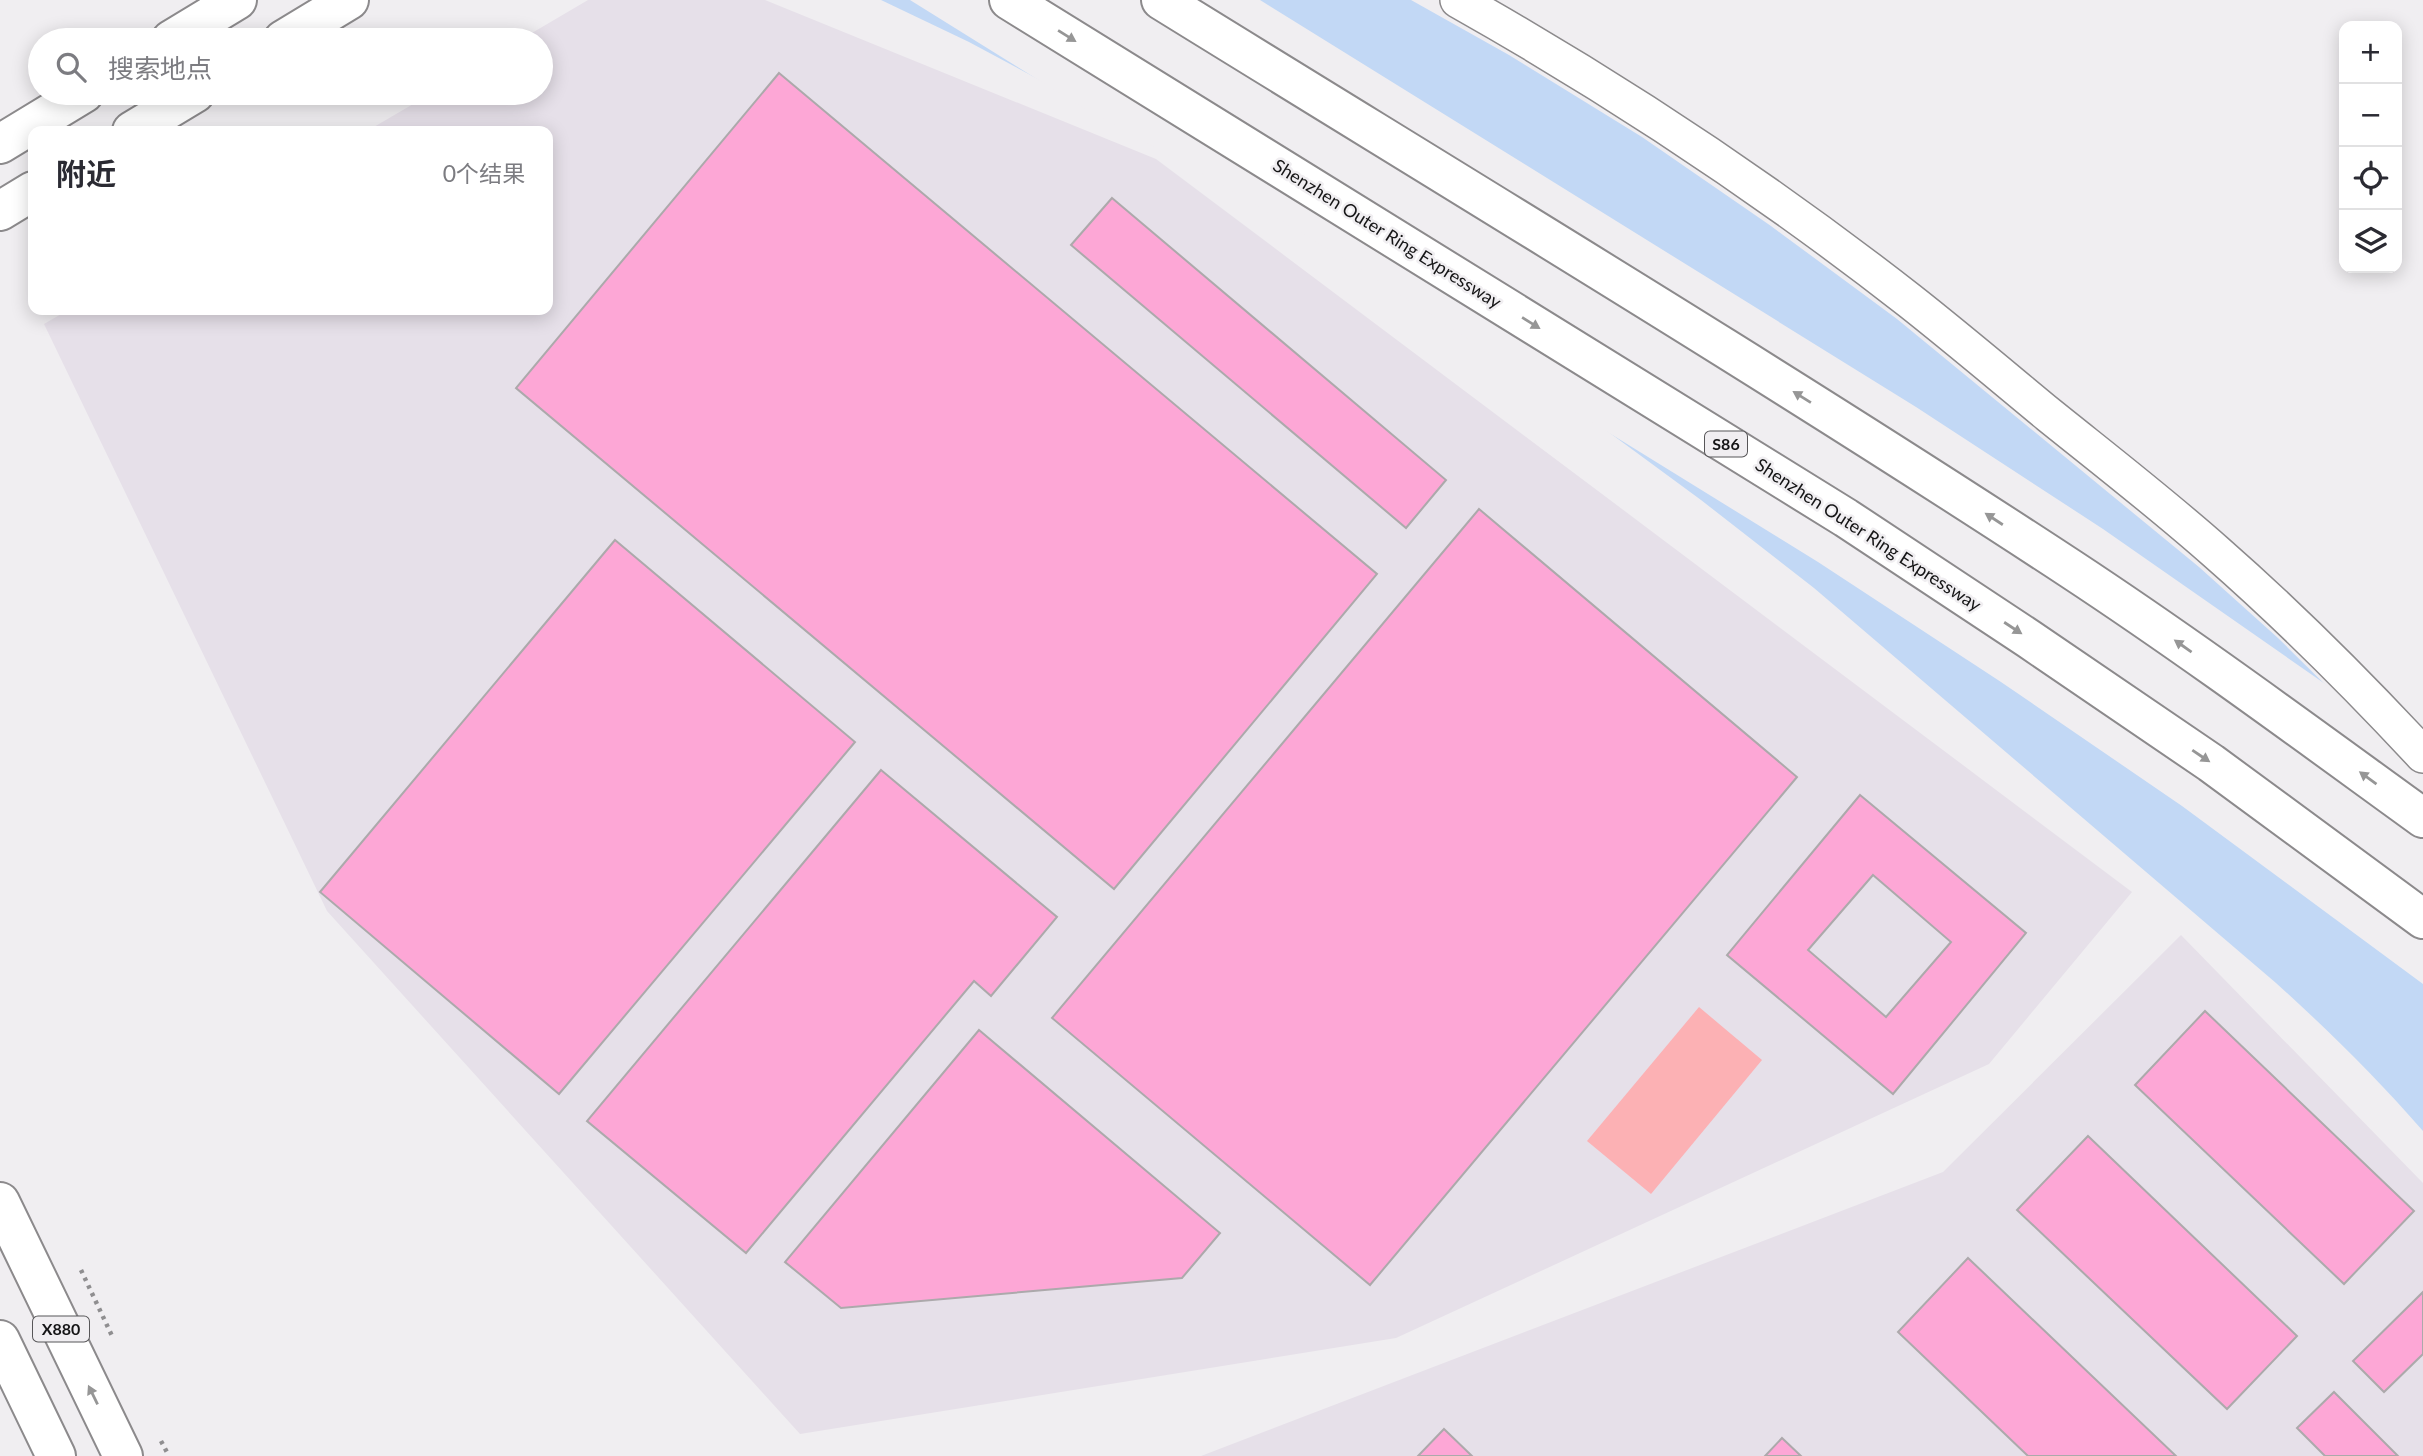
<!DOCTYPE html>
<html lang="zh">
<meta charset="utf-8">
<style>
body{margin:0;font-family:Lato,"Noto Sans SC",sans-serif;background:#f7f7f7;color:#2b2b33}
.controls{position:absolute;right:21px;top:21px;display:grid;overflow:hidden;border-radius:14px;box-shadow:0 4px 18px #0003}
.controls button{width:63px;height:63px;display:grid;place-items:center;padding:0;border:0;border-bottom:2px solid #e1e1e2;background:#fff;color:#2b2b33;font:35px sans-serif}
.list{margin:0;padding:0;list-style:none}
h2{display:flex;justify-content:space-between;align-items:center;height:91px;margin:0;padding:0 28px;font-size:30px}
h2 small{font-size:23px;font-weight:400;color:#7c7c81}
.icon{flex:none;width:38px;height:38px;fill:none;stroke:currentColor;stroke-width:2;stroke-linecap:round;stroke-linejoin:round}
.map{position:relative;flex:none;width:2423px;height:1456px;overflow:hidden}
.search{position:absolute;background:#fff;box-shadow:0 4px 18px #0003;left:28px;top:28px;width:525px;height:77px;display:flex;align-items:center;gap:18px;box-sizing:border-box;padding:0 24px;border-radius:38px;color:#7c7c81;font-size:26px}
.panel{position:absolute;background:#fff;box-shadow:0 4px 18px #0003;left:28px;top:126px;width:525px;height:189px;border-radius:14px}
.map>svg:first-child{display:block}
.built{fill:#e6e0e9}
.green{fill:#fcb1b4}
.water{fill:#c2d8f5}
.pier{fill:#f0eef1}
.building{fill:#fda7d6;stroke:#aca9ab;stroke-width:2;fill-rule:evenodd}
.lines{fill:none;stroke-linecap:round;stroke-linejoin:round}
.street-casing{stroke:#8c8a8c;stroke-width:38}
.secondary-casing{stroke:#8c8a8c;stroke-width:42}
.primary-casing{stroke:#8c8a8c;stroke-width:42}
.highway-casing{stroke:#8c8a8c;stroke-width:42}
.path{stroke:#8f8e90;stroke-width:4.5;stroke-dasharray:3.5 5;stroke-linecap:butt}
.street{stroke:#fff;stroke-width:35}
.secondary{stroke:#fff;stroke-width:38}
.primary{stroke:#fff;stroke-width:38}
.highway{stroke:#fff;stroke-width:38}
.oneway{fill:#969696}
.labels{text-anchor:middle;stroke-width:5;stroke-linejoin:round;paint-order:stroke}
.shield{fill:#f0eef1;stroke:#575658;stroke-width:2}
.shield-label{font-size:16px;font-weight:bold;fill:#151516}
.street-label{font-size:18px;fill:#151516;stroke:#f0eef1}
</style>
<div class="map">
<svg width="2423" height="1456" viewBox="0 0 2423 1456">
<rect width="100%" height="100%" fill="#f0eef1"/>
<g class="built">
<path d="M588 0H765L1156 159 2132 892 1989 1064 1396 1338 800 1434 327 911 44 324 68 310H548V131H367L432 93H541V40H520Z"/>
<path d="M2181 935 2423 1183V1456H1201L1943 1172Z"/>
</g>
<path class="green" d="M1699 1007 1762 1060 1651 1194 1587 1141Z"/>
<path class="water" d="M881 0H1411L1509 55 1642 137 1771 226 1897 319 2199 567 2278 638 2354 713 2423 788V1131C2377 1078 2328 1030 2276 983L1814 588 1701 500 1584 414 1345 255 1096 110 969 42Z"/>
<path class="pier" d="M910 0H1260L1916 407 2103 529 2341 695 2423 783V984L2182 806 2001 682 1818 562 1572 410 1464 336 1343 258 1219 183 1082 107Z"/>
<g class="building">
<path d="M779 73 1377 574 1114 889 516 388Z"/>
<path d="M1112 198 1446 480 1406 528 1071 245Z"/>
<path d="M1479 509 1797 777 1370 1285 1052 1018Z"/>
<path d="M615 540 855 742 559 1094 320 892Z"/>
<path d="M881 770 1057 917 991 996 974 981 746 1253 587 1121Z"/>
<path d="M1860 795 2026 933 1893 1094 1727 955ZM1873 875 1951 942 1886 1017 1808 950Z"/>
<path d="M2205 1011 2414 1211 2344 1284 2135 1085Z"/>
<path d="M979 1030 1220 1233 1182 1278 841 1308 785 1262Z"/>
<path d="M2088 1136 2297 1336 2227 1409 2017 1210Z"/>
<path d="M1968 1258 2176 1456H2028L1898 1332Z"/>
<path d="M2423 1292V1354L2384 1392 2353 1361Z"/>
<path d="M2334 1392 2398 1456H2325L2297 1428Z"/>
<path d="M1444 1429 1472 1456H1418Z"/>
<path d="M1782 1438 1801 1456H1765Z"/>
</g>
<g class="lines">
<defs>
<path id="street" d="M1458 0C1616 89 1768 190 1910 301 1957 338 2003 377 2049 415 2105 460 2162 504 2216 552 2289 616 2357 684 2423 755"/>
<g id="secondary">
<path d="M171 40 237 0"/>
<path d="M283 40 349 0"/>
<path d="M132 131 195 93"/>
<path d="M0 144 84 93"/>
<path d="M0 211 33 191"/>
</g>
<g id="primary">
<path d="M0 1202 123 1456"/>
<path d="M0 1340 56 1456"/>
</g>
<g id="highway">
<path d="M1009 0 1846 518 2029 639 2211 763 2423 919"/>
<path d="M1161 0C1465 188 1772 373 2071 569 2191 648 2307 734 2423 818"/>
</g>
</defs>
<use href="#street" class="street-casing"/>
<use href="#secondary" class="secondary-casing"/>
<use href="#primary" class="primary-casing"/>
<use href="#highway" class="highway-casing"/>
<g class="path">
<path d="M81 1270 113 1338"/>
<path d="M161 1441 169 1456"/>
</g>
<use href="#street" class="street"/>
<use href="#secondary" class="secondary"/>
<use href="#primary" class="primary"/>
<use href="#highway" class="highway"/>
</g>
<defs><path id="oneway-solid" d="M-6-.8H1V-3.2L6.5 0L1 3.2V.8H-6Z" transform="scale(1.75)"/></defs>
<g class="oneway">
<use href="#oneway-solid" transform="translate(1067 36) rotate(32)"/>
<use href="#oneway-solid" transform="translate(1531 323) rotate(32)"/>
<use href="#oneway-solid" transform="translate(1802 397) rotate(-148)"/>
<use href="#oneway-solid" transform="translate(1994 519) rotate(-147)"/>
<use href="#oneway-solid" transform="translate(2013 628) rotate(33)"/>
<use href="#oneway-solid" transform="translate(2183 646) rotate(-145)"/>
<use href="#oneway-solid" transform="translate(2201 756) rotate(34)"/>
<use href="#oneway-solid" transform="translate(2368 778) rotate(-144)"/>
<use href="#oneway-solid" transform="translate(93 1395) rotate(-116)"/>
</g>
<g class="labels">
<g class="shield">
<rect x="1705" y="431.5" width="42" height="25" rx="5"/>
<rect x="33" y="1316.5" width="56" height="25" rx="5"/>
</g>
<g class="shield-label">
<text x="1726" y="450">S86</text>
<text x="61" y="1335">X880</text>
</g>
<g class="street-label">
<text transform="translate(1387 234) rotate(32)" y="6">Shenzhen Outer Ring Expressway</text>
<text transform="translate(1868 535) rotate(33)" y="6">Shenzhen Outer Ring Expressway</text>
</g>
</g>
</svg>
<div class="controls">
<button>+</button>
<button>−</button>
<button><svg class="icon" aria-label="locate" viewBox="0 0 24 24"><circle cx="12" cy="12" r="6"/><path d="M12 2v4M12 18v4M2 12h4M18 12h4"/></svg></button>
<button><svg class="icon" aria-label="layers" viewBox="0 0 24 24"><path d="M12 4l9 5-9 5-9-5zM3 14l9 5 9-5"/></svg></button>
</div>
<div class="search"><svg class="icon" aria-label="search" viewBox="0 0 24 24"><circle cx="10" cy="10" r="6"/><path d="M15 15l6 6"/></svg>搜索地点</div>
<section class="panel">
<h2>附近<small>0个结果</small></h2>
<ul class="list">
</ul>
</section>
</div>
